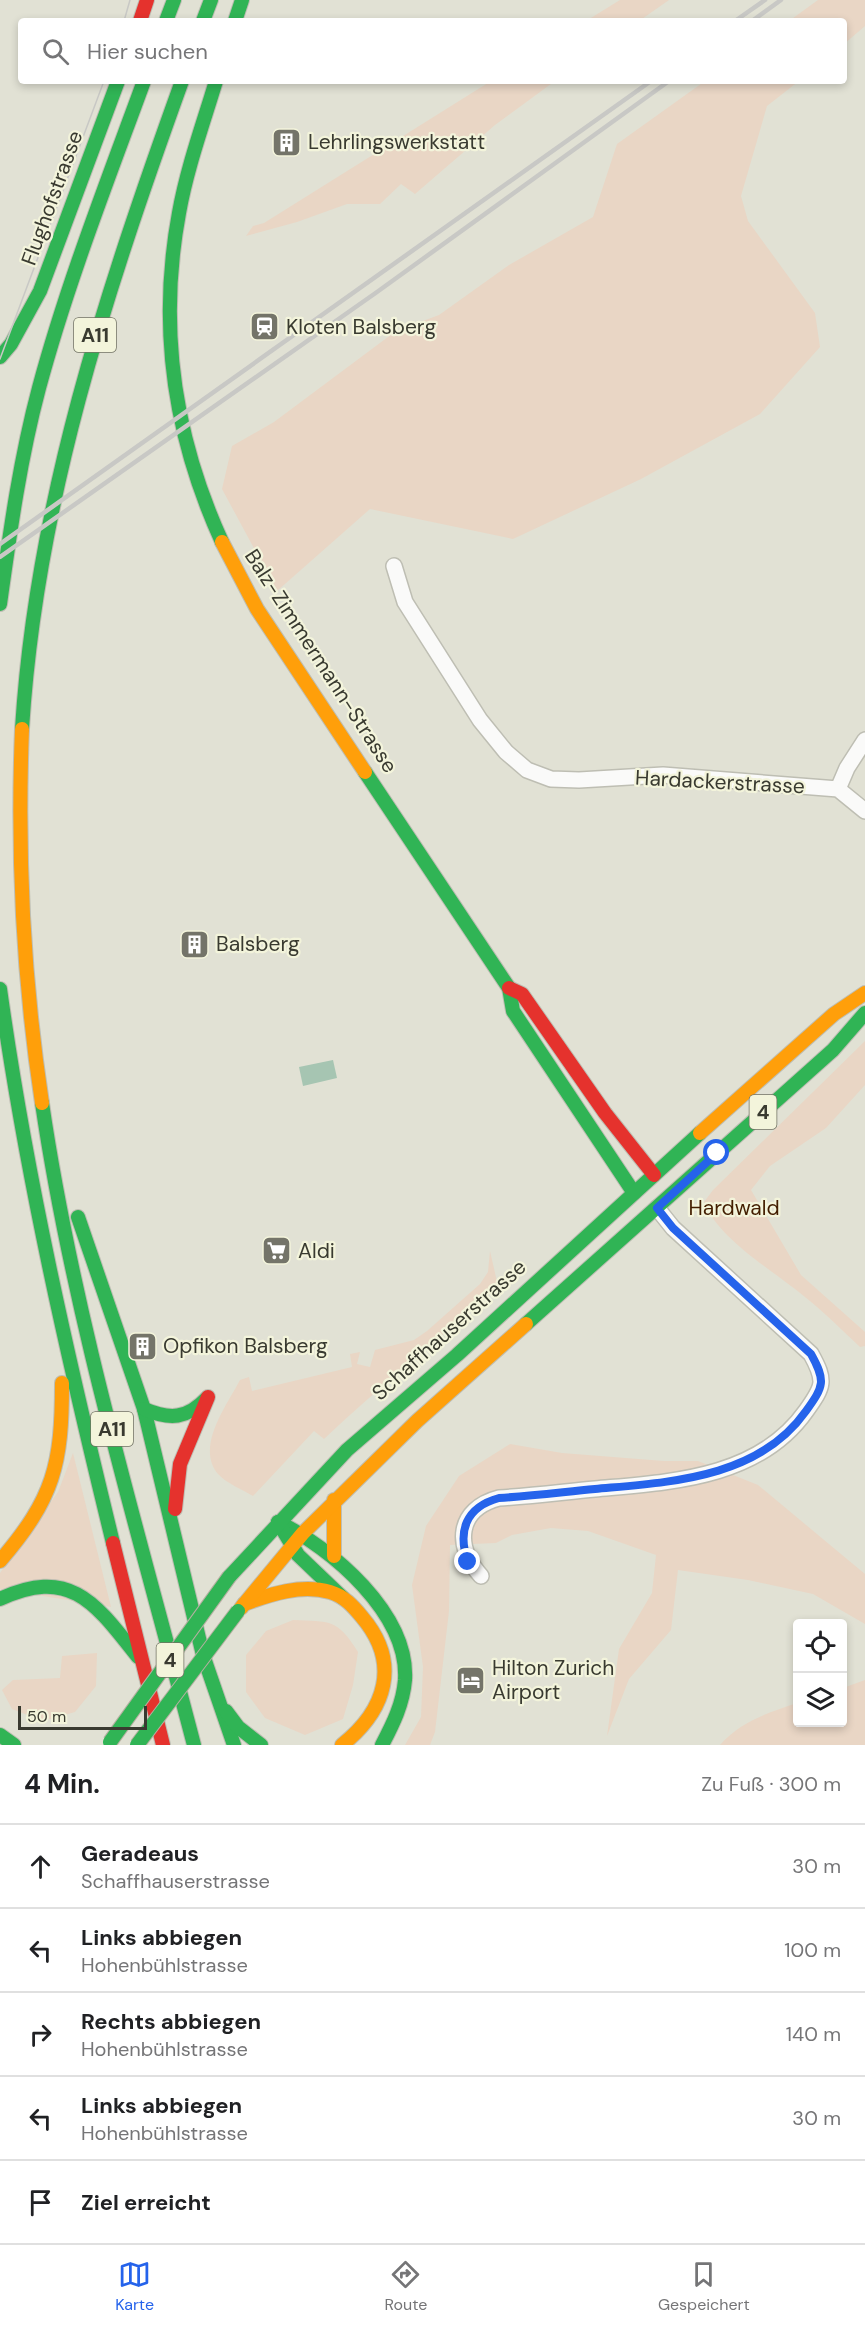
<!DOCTYPE html>
<html lang="de">
<meta charset="utf-8">
<style>
body{margin:0;font-family:"DM Sans",sans-serif;background:#f2f2f2;color:#202124}
.controls{position:absolute;right:18px;bottom:18px;display:grid;overflow:hidden;border-radius:6px;box-shadow:0 3px 9px #0003}
.controls button{width:54px;height:54px;display:grid;place-items:center;padding:0;border:0;border-bottom:2px solid #e0e0e0;background:#fff;color:#202124;font:30px sans-serif}
.scale{position:absolute;left:18px;bottom:15px;width:129px;box-sizing:border-box;padding-left:6px;border:3px solid #393a30;border-top:0;font-size:16px;line-height:21px;white-space:nowrap;color:#393a30;-webkit-text-stroke:4px #f3f4db;paint-order:stroke}
.stop{position:absolute;width:18px;height:18px;margin:-14px;border:4px solid #2563eb;border-radius:50%;background:#fff}
.stop.end{background:#2563eb;border-color:#fff;box-shadow:0 2px 6px #0008}
.list{margin:0;padding:0;list-style:none}
h2{display:flex;justify-content:space-between;align-items:center;height:78px;margin:0;padding:0 24px;font-size:26px}
h2 small{font-size:20px;font-weight:400;color:#757577}
.list li{display:grid;grid-template-columns:39px 1fr auto;gap:18px;align-items:center;box-sizing:border-box;height:84px;padding:0 24px;border-top:2px solid #e0e0e0}
.list b{display:block;font-size:22px;white-space:nowrap}
.list p{margin:0;font-size:20px;white-space:nowrap;color:#757577}
.list em{font-size:20px;font-style:normal;color:#757577}
.icon{flex:none;width:33px;height:33px;fill:none;stroke:currentColor;stroke-width:2;stroke-linecap:round;stroke-linejoin:round}
.map{position:relative;flex:none;width:865px;height:1745px;overflow:hidden}
.search{position:absolute;background:#fff;box-shadow:0 3px 9px #0003;left:18px;right:18px;top:18px;height:66px;display:flex;align-items:center;gap:15px;box-sizing:border-box;padding:0 21px;border-radius:6px;color:#757577;font-size:22px}
.sheet{height:498px;background:#fff}
nav{display:flex;justify-content:space-around;align-items:center;box-sizing:border-box;height:84px;border-top:2px solid #e0e0e0;background:#fff;font-size:16px;color:#757577}
nav a{display:grid;justify-items:center;gap:3px}
nav .on{color:#2563eb}
.map>svg:first-child{display:block}
.green{fill:#e9d6c5}
.water{fill:#a6c5b2}
.lines{fill:none;stroke-linecap:round;stroke-linejoin:round}
.street-casing{stroke:#bebeb3;stroke-width:18}
.fast-casing{stroke:#bebeb3;stroke-width:16}
.slow-casing{stroke:#bebeb3;stroke-width:16}
.jam-casing{stroke:#bebeb3;stroke-width:16}
.street{stroke:#fafaf9;stroke-width:15}
.fast{stroke:#30b455;stroke-width:14}
.slow{stroke:#ff9f0a;stroke-width:14}
.jam{stroke:#e5322d;stroke-width:14}
.tram{stroke:#c8c8c5;stroke-width:1.5}
.rail{stroke:#c8c8c5;stroke-width:4.5}
.fast-bridge-casing{stroke:#b5b0a1;stroke-width:16;stroke-linecap:butt}
.fast-bridge{stroke:#30b455;stroke-width:14}
.route{stroke:#2563eb;stroke-width:8}
.labels{text-anchor:middle;stroke-width:4.5;stroke-linejoin:round;paint-order:stroke}
.shield{fill:#f3f4db;stroke:#717263;stroke-width:1.5}
.shield-label{font-size:20px;font-weight:bold;fill:#393a30}
.poi-label{font-size:21px;fill:#393a30;stroke:#f3f4db;text-anchor:start}
.street-label{font-size:21px;fill:#393a30;stroke:#f3f4db}
.park-label{font-size:21px;fill:#431e01;stroke:#f3f4db}
</style>
<div class="map">
<svg width="865" height="1745" viewBox="0 0 865 1745">
<rect width="100%" height="100%" fill="#e1e1d4"/>
<g class="green">
<path d="M620 0H669L639 21H586Z"/>
<path d="M818 0H865V26L844 44V21H789Z"/>
<path d="M491 81H555L495 125 415 194 401 184 380 204H347L297 222 246 236 253 226 264 223Z"/>
<path d="M705 81H799L767 106 741 196 748 221 815 313 820 347 760 414 641 479 513 539 370 509 277 591 222 489 232 446 274 422 396 331 439 315 509 265 593 217 617 144Z"/>
<path d="M865 1041V1085L826 1128 770 1166 751 1190 801 1275 865 1332V1346L860 1347C842 1330 824 1312 805 1297 774 1271 719 1240 704 1202L713 1190Z"/>
<path d="M490 1251 498 1286C441 1338 380 1386 324 1439L314 1431 253 1496C243 1490 226 1483 218 1474 195 1447 227 1405 240 1380L249 1377 252 1391 352 1367 350 1354 360 1352 357 1364 370 1367 375 1350 414 1340 427 1331 480 1284 488 1272Z"/>
<path d="M510 1444 562 1453 664 1461H698L758 1485 865 1574V1624L813 1594 748 1580 678 1570 671 1630 629 1679 607 1736 619 1649 652 1593 656 1555 588 1531 551 1528 512 1535 496 1543 450 1545 449 1611 435 1732 430 1745H405L421 1717 423 1667 412 1585 426 1526 459 1476Z"/>
<path d="M73 1453 111 1607 0 1589V1573L58 1492Z"/>
<path d="M293 1620C330 1622 337 1618 358 1652L353 1685 343 1719 305 1735 265 1718 246 1692V1655L266 1631Z"/>
<path d="M97 1653 96 1686 75 1712 43 1721 12 1709 2 1690 13 1680 60 1678 62 1656Z"/>
<path d="M865 1680V1745H720C741 1721 768 1713 797 1703L798 1722H842L843 1688Z"/>
</g>
<path class="water" d="M333 1060 337 1078 303 1086 299 1067Z"/>
<g class="lines">
<defs>
<g id="street">
<path d="M394 566 405 602 480 720 506 752 527 770 551 779 579 780 663 775 838 789 865 811"/>
<path d="M838 789 847 768 865 740"/>
<path d="M481 1576C454 1546 457 1509 499 1498 531 1496 563 1492 595 1489 670 1482 758 1479 806 1411 824 1386 826 1381 811 1354L673 1228 657 1208"/>
</g>
<g id="fast">
<path d="M166 21 174 0"/>
<path d="M203 21 211 0"/>
<path d="M235 21 242 0"/>
<path d="M216 81C203 124 187 168 179 213 158 326 174 437 222 542"/>
<path d="M0 357 11 344 40 291 118 81"/>
<path d="M0 604C10 532 20 459 39 388 67 284 107 182 144 81"/>
<path d="M22 729C36 503 106 292 182 81"/>
<path d="M365 772 509 988 513 1011 634 1193"/>
<path d="M0 989C26 1176 68 1359 113 1543"/>
<path d="M42 1103C74 1320 139 1533 194 1745"/>
<path d="M78 1217 144 1409 203 1655 234 1745"/>
<path d="M526 1324 833 1050 865 1013"/>
<path d="M144 1409C170 1420 187 1419 207 1398"/>
<path d="M278 1522C332 1548 409 1614 405 1680 403 1704 393 1724 382 1745"/>
<path d="M278 1522 298 1555 343 1598"/>
<path d="M229 1577 347 1450 457 1355 700 1133"/>
<path d="M0 1599C71 1566 96 1604 138 1657"/>
<path d="M226 1711 238 1727 261 1745"/>
<path d="M0 1735 14 1745"/>
</g>
<g id="slow">
<path d="M222 542 257 609 365 772"/>
<path d="M22 729C17 855 23 978 42 1103"/>
<path d="M700 1133 834 1014 865 993"/>
<path d="M334 1500V1556"/>
<path d="M0 1561C54 1498 62 1465 62 1383"/>
<path d="M244 1604C271 1594 301 1584 330 1592 344 1596 353 1606 362 1617 401 1663 386 1710 342 1745"/>
<path d="M241 1608 303 1533 417 1421 526 1324"/>
</g>
<g id="jam">
<path d="M140 21 147 0"/>
<path d="M509 988 522 994 605 1113 654 1175"/>
<path d="M175 1509 180 1464 208 1397"/>
<path d="M113 1543 163 1745"/>
</g>
</defs>
<use href="#street" class="street-casing"/>
<use href="#fast" class="fast-casing"/>
<use href="#slow" class="slow-casing"/>
<use href="#jam" class="jam-casing"/>
<use href="#street" class="street"/>
<use href="#fast" class="fast"/>
<use href="#slow" class="slow"/>
<use href="#jam" class="jam"/>
<g class="tram">
<path d="M124 21 130 0"/>
<path d="M0 359 104 81"/>
</g>
<g class="rail">
<path d="M735 21 765 0"/>
<path d="M752 21 781 0"/>
<path d="M0 544 651 81"/>
<path d="M0 557 377 292 669 81"/>
</g>
<defs>
<g id="fast-bridge">
<path d="M110 1742 229 1577"/>
<path d="M137 1745 238 1611"/>
</g>
</defs>
<use href="#fast-bridge" class="fast-bridge-casing"/>
<use href="#fast-bridge" class="fast-bridge"/>
</g>
<g class="lines">
<path class="route" d="M468 1562C457 1531 466 1507 499 1498 531 1496 563 1492 595 1489 670 1482 758 1479 806 1411 824 1386 826 1381 811 1354L673 1228 657 1208 717 1153"/>
</g>
<defs>
<symbol id="building-square" viewBox="-11 -11 22 22"><rect x="-9" y="-9" width="18" height="18" rx="4" fill="#747469" stroke="#f3f4db"/><path d="M-4-6H4V6H1V3H-1V6H-4ZM-2.5-4.3h1.7v1.8h-1.7ZM.8-4.3h1.7v1.8H.8ZM-2.5-1h1.7V.8h-1.7ZM.8-1h1.7V.8H.8Z" fill="#fff"/></symbol>
<symbol id="station-square" viewBox="-11 -11 22 22"><rect x="-9" y="-9" width="18" height="18" rx="4" fill="#747469" stroke="#f3f4db"/><path d="M-3-6H3Q5-6 5-4V2Q5 4 3 4L4.5 6H3L1.5 4h-3L-3 6H-4.5L-3 4Q-5 4-5 2V-4Q-5-6-3-6ZM-3.5-4v3h7v-3ZM-3.5 1v1.5H-2V1ZM2 1v1.5H3.5V1Z" fill="#fff"/></symbol>
<symbol id="supermarket-square" viewBox="-11 -11 22 22"><rect x="-9" y="-9" width="18" height="18" rx="4" fill="#747469" stroke="#f3f4db"/><path d="M-6-5.5h2.5l.6 2H6L4.5 2H-2.5L-4.4-4H-6ZM-1.5 3.2a1.3 1.3 0 1 0 .1 0ZM3 3.2a1.3 1.3 0 1 0 .1 0Z" fill="#fff"/></symbol>
<symbol id="hotel-square" viewBox="-11 -11 22 22"><rect x="-9" y="-9" width="18" height="18" rx="4" fill="#747469" stroke="#f3f4db"/><path d="M-6-4.5h1.5V1H6V5H4.5V3h-9V5H-6ZM-4 0a1.8 1.8 0 1 1 3.6 0ZM.5 0V-2.5h3Q6-2.5 6 0Z" fill="#fff"/></symbol>
</defs>
<g fill-rule="evenodd">
<use href="#building-square" x="270" y="126" width="33" height="33"/>
<use href="#station-square" x="248" y="310" width="33" height="33"/>
<use href="#building-square" x="178" y="928" width="33" height="33"/>
<use href="#supermarket-square" x="260" y="1234" width="33" height="33"/>
<use href="#building-square" x="126" y="1330" width="33" height="33"/>
<use href="#hotel-square" x="454" y="1664" width="33" height="33"/>
</g>
<g class="labels">
<g class="shield">
<rect x="74" y="318" width="42" height="34" rx="4.5"/>
<rect x="749.5" y="1095" width="27" height="34" rx="4.5"/>
<rect x="91" y="1412" width="42" height="34" rx="4.5"/>
<rect x="156.5" y="1643" width="27" height="34" rx="4.5"/>
</g>
<g class="shield-label">
<text x="95" y="342">A11</text>
<text x="763" y="1119">4</text>
<text x="112" y="1436">A11</text>
<text x="170" y="1667">4</text>
</g>
<g class="poi-label">
<text x="308" y="149">Lehrlingswerkstatt</text>
<text x="286" y="334">Kloten Balsberg</text>
<text x="216" y="951">Balsberg</text>
<text x="298" y="1258">Aldi</text>
<text x="163" y="1353">Opfikon Balsberg</text>
<text x="492" y="1675">Hilton Zurich<tspan x="492" dy="24">Airport</tspan></text>
</g>
<g class="street-label">
<text transform="translate(52 198) rotate(-70)" y="7">Flughofstrasse</text>
<text transform="translate(321 661) rotate(57)" y="7">Balz-Zimmermann-Strasse</text>
<text transform="translate(720 782) rotate(3)" y="7">Hardackerstrasse</text>
<text transform="translate(449 1330) rotate(-42)" y="7">Schaffhauserstrasse</text>
</g>
<g class="park-label">
<text x="734" y="1215">Hardwald</text>
</g>
</g>
</svg>
<div class="controls">
<button><svg class="icon" aria-label="locate" viewBox="0 0 24 24"><circle cx="12" cy="12" r="6"/><path d="M12 2v4M12 18v4M2 12h4M18 12h4"/></svg></button>
<button><svg class="icon" aria-label="layers" viewBox="0 0 24 24"><path d="M12 4l9 5-9 5-9-5zM3 14l9 5 9-5"/></svg></button>
</div>
<div class="scale">50 m</div>
<div class="stop" style="left:717px;top:1153px"></div>
<div class="stop end" style="left:468px;top:1562px"></div>
<div class="search"><svg class="icon" aria-label="search" viewBox="0 0 24 24"><circle cx="10" cy="10" r="6"/><path d="M15 15l6 6"/></svg>Hier suchen</div>
</div>
<section class="sheet">
<h2>4 Min.<small>Zu Fuß · 300 m</small></h2>
<ul class="list">
<li><svg class="icon" aria-label="ahead" viewBox="0 0 24 24"><path d="M12 20V5M6 11l6-6 6 6"/></svg><div><b>Geradeaus</b><p>Schaffhauserstrasse</p></div><em>30 m</em></li>
<li><svg class="icon" aria-label="left" viewBox="0 0 24 24"><path d="M17 20v-9H6M10 6l-5 5 5 5"/></svg><div><b>Links abbiegen</b><p>Hohenbühlstrasse</p></div><em>100 m</em></li>
<li><svg class="icon" aria-label="right" viewBox="0 0 24 24"><path d="M7 20v-9h11M14 6l5 5-5 5"/></svg><div><b>Rechts abbiegen</b><p>Hohenbühlstrasse</p></div><em>140 m</em></li>
<li><svg class="icon" aria-label="left" viewBox="0 0 24 24"><path d="M17 20v-9H6M10 6l-5 5 5 5"/></svg><div><b>Links abbiegen</b><p>Hohenbühlstrasse</p></div><em>30 m</em></li>
<li><svg class="icon" aria-label="arrive" viewBox="0 0 24 24"><path d="M6 21V4h12l-3 4 3 4H6"/></svg><div><b>Ziel erreicht</b></div></li>
</ul>
</section>
<nav>
<a class="on"><svg class="icon" aria-label="map" viewBox="0 0 24 24"><path d="M3 6l6-2 6 2 6-2v14l-6 2-6-2-6 2zM9 4v14M15 6v14"/></svg>Karte</a>
<a><svg class="icon" aria-label="directions" viewBox="0 0 24 24"><path d="M12 3l9 9-9 9-9-9zM9 14v-3h6M13 9l2 2-2 2"/></svg>Route</a>
<a><svg class="icon" aria-label="saved" viewBox="0 0 24 24"><path d="M7 4h10v16l-5-4-5 4z"/></svg>Gespeichert</a>
</nav>
